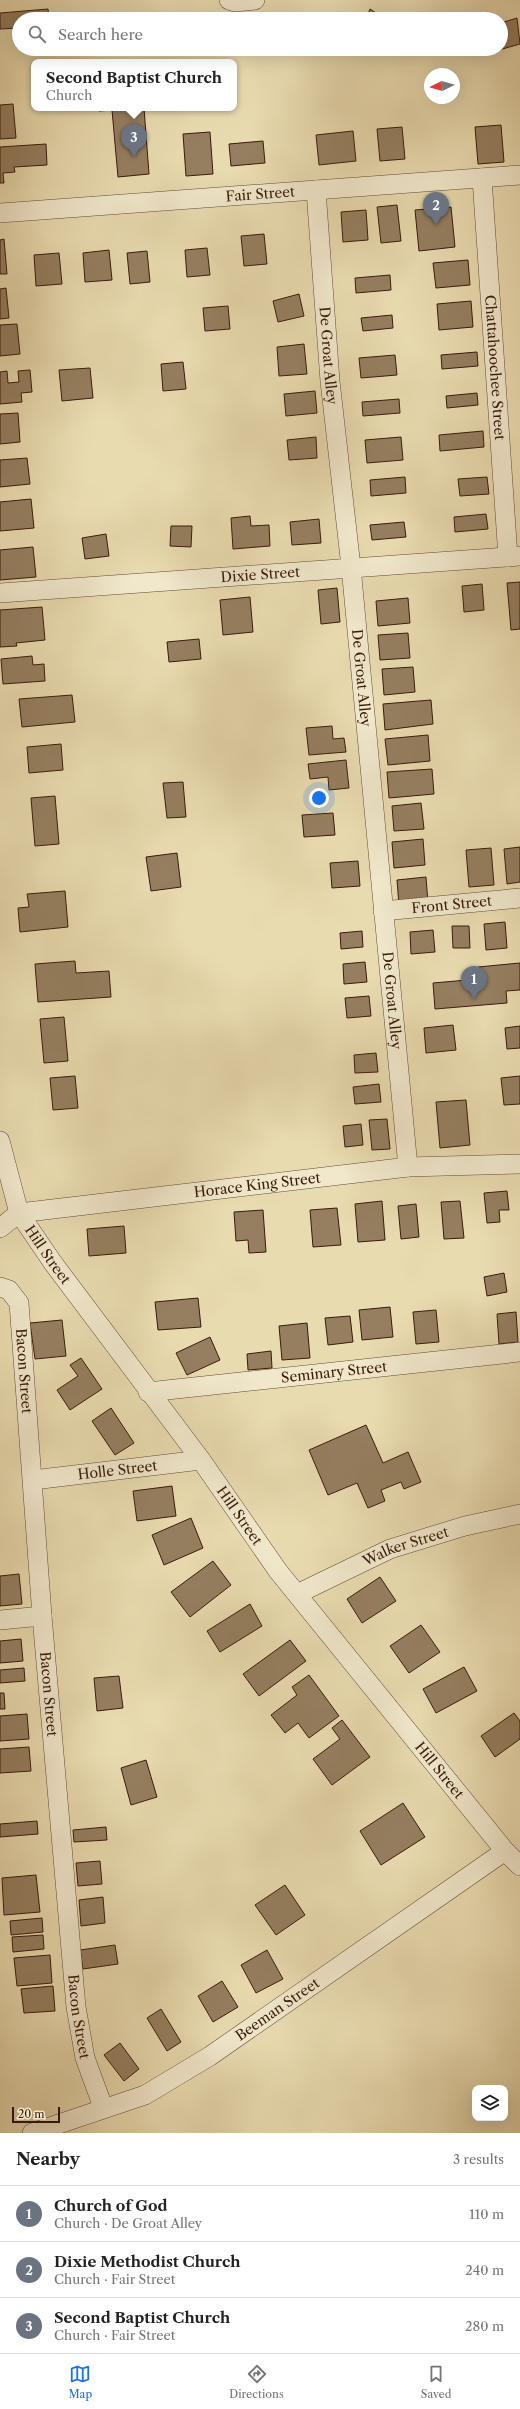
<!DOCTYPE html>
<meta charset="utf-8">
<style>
body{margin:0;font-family:"Libre Caslon Text",serif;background:#f2f2f2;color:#222}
.controls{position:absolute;right:12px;bottom:12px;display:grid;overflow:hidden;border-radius:8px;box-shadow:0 4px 16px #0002}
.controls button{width:36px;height:36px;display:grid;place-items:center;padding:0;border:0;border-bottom:1px solid #e0e0e0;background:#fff;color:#222;font:20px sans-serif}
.compass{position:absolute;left:424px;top:68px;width:36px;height:36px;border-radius:50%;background:#fff;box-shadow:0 4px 16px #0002;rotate:265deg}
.scale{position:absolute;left:12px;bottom:10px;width:48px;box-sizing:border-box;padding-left:4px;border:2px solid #391b0a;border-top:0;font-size:11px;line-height:14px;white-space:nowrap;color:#391b0a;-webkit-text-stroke:3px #f1e8cc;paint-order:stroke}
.you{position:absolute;left:319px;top:798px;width:14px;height:14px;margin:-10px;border:3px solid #fff;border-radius:50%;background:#1a73e8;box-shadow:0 0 0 6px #1a73e833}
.badge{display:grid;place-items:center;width:26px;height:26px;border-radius:50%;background:#1a73e8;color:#fff;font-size:13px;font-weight:700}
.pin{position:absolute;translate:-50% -33px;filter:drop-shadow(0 1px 2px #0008)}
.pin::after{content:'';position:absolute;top:21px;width:14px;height:12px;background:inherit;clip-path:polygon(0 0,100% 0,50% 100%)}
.popup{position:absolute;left:31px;top:59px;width:206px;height:52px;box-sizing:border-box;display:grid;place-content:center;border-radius:8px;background:#fff;filter:drop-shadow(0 1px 3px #0005);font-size:13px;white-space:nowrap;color:#767676}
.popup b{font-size:15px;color:#222}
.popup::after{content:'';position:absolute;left:50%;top:100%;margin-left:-8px;border:8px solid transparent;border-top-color:#fff}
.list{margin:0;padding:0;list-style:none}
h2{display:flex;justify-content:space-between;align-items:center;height:52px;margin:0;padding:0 16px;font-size:17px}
h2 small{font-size:13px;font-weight:400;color:#767676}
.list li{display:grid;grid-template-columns:26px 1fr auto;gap:12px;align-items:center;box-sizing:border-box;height:56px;padding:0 16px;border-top:1px solid #e0e0e0}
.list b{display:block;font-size:15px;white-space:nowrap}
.list p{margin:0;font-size:13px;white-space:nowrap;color:#767676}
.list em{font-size:13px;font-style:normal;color:#767676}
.icon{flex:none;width:22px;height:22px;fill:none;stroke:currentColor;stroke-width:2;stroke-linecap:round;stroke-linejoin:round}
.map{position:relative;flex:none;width:520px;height:2133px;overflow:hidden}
.search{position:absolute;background:#fff;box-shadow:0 4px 16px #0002;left:12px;right:12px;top:12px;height:44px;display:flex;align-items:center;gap:10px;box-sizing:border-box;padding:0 14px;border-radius:22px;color:#767676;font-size:15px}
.sheet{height:220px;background:#fff}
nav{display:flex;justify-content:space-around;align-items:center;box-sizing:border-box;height:56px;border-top:1px solid #e0e0e0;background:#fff;font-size:11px;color:#767676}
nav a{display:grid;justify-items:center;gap:2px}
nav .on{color:#1a73e8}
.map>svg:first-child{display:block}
.building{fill:#957f60;stroke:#391b0a}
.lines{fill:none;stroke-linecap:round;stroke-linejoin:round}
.minor-casing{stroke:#654b34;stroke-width:20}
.minor{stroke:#f1e8cc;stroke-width:19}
.labels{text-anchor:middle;stroke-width:4;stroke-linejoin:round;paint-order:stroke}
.street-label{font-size:14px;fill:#391b0a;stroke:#f1e8cc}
</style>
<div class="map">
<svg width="520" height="2133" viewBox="0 0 520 2133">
<rect width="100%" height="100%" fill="#e9dbb0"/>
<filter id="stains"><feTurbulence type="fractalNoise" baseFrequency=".005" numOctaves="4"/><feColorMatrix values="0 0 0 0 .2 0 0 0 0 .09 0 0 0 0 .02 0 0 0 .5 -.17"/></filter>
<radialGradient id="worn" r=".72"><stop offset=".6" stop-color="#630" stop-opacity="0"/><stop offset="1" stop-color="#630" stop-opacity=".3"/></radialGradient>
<g class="building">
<path d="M48 9 49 19H19V28L0 29V13Z"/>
<path d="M370 9 385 19H366Z"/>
<path d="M517 18 520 44 499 50 501 49V23Z"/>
<path d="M13 104 16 138 0 139V105Z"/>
<path d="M99 108H144L149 174 118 177 112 110 99 111Z"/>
<path d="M501 125 504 162 478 164 475 127Z"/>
<path d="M402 127 405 159 380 161 377 129Z"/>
<path d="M353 131 356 161 319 165 316 135Z"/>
<path d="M210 132 213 174 186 176 183 134Z"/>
<path d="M263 141 265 163 231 166 229 144Z"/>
<path d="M46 144 47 165 14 167 15 172 3 173 4 183H0V147Z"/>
<path d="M397 205 401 241 381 243 377 207Z"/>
<path d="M451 207 455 247 419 251 415 210Z"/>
<path d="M366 210 368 240 343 242 341 212Z"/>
<path d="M264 234 267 264 244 266 241 236Z"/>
<path d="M4 239 7 274H0V240Z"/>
<path d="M207 248 210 275 187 277 185 250Z"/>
<path d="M109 250 112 280 85 282 83 253Z"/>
<path d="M147 251 150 282 130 284 127 253Z"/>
<path d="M59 253 62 284 36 286 34 255Z"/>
<path d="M468 260 470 285 436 288 433 263Z"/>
<path d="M390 275 391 290 356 293 355 278Z"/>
<path d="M6 288 9 318 0 319V289Z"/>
<path d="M299 294 304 316 278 322 273 301Z"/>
<path d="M471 301 473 327 439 330 437 304Z"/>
<path d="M228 306 230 329 205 331 203 308Z"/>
<path d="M392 315 393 328 363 331 361 318Z"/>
<path d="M17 324 20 354 0 356V325Z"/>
<path d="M304 344 307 374 279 376 277 347Z"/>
<path d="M477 352 478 366 442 369 441 355Z"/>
<path d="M395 355 397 375 361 378 359 358Z"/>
<path d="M183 362 186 389 163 391 161 364Z"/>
<path d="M90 368 93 398 62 401 59 370Z"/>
<path d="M30 370 32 392 21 393 22 402 0 404V372L7 371 8 383 19 382 18 371Z"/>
<path d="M315 391 317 413 286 416 284 394Z"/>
<path d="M477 393 478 405 447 408 446 396Z"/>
<path d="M399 399 400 413 363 416 362 402Z"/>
<path d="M18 413 20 442 0 444V414Z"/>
<path d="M483 431 484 447 440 451 439 435Z"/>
<path d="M316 437 317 458 289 460 287 440Z"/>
<path d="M401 437 403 460 367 463 365 440Z"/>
<path d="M27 458 30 484 0 487V460Z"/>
<path d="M405 477 406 493 371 496 370 480Z"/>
<path d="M487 477 489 494 460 496 458 479Z"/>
<path d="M31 499 34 528 0 531V502Z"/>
<path d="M486 514 488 529 455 532 454 517Z"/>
<path d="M250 516 251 526 269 525 270 546 233 549 231 518Z"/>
<path d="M319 519 321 543 292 545 290 522Z"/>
<path d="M404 522 406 537 372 540 370 525Z"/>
<path d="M171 526H192L191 547 170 546Z"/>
<path d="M106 534 109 556 85 559 82 538Z"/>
<path d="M33 547 36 577 0 580V550Z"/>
<path d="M520 582V629L511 630 507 583Z"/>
<path d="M482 584 484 610 464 612 462 586Z"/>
<path d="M337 588 340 622 321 624 318 590Z"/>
<path d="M250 597 253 632 223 635 220 600Z"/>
<path d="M408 598 410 623 378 626 376 601Z"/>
<path d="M42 607 45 640 16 643 17 646 0 647V610Z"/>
<path d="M408 633 410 658 380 660 378 635Z"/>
<path d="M199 639 201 659 169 662 167 642Z"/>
<path d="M32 656 33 665 44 664 45 681 3 684 1 659Z"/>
<path d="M413 667 415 692 384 695 382 669Z"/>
<path d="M72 695 75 722 22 727 19 699Z"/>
<path d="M431 700 433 724 385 730 383 704Z"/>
<path d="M332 726 333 739 344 738 346 752 309 755 306 728Z"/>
<path d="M428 735 430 761 388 765 385 739Z"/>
<path d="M61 744 63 770 29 773 27 747Z"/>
<path d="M346 760 349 788 329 790 328 777 310 779 308 764Z"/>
<path d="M432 769 434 794 389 798 387 772Z"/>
<path d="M183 782 186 817 167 818 163 783Z"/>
<path d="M55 796 59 844 35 846 31 798Z"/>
<path d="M421 803 424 829 394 831 392 806Z"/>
<path d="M333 813 335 835 304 837 302 815Z"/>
<path d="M423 839 425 865 394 868 392 842Z"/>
<path d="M520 847V882L507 884 504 849Z"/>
<path d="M491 848 494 885 469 887 466 850Z"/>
<path d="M177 853 181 887 151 891 146 857Z"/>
<path d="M358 861 360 886 332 888 330 863Z"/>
<path d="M426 877 428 903 399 905 397 880Z"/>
<path d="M65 891 68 927 20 932 18 908 29 907 27 894Z"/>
<path d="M505 922 507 948 486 950 484 924Z"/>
<path d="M452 926H469L470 948H453Z"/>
<path d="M433 930 435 952 411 954 410 932Z"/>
<path d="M362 931 363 947 341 949 340 933Z"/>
<path d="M75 961 76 973 109 971 111 997 38 1002 35 964Z"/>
<path d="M365 962 367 982 344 984 343 964Z"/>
<path d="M520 963V990L506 991 507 1003 435 1009 433 983 479 979 478 967Z"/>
<path d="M369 996 371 1016 347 1018 345 998Z"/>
<path d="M64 1017 68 1061 44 1063 40 1019Z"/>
<path d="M453 1025 456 1050 426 1053 424 1028Z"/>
<path d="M520 1026V1048L507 1049 505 1028Z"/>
<path d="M376 1053 378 1072 355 1073 354 1055Z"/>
<path d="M75 1076 78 1108 53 1110 50 1078Z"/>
<path d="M520 1076V1104L504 1105 501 1078Z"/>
<path d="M379 1084 381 1102 355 1104 353 1087Z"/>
<path d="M466 1100 470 1145 440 1148 436 1102Z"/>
<path d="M387 1119 390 1149 372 1150 369 1120Z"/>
<path d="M361 1124 363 1145 345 1147 343 1126Z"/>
<path d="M507 1191 509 1210H499L500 1222 487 1223 484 1193Z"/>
<path d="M382 1201 385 1240 358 1242 355 1204Z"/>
<path d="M460 1201 464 1238 444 1239 441 1202Z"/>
<path d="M416 1204 419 1237 401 1239 398 1206Z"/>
<path d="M337 1208 341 1245 313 1247 310 1210Z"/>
<path d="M263 1210 266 1252 249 1253 248 1240 236 1241 234 1212Z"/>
<path d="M124 1226 126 1253 89 1256 87 1229Z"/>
<path d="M504 1273 507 1292 487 1296 484 1277Z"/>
<path d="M198 1298 201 1327 158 1330 155 1302Z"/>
<path d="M390 1307 393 1337 362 1340 359 1310Z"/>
<path d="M436 1310 439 1342 416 1344 413 1312Z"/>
<path d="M516 1312 518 1342 499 1344 497 1314Z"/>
<path d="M350 1316 353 1342 328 1345 325 1318Z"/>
<path d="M62 1320 66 1356 35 1359 30 1323Z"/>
<path d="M307 1323 310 1358 282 1360 279 1326Z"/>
<path d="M210 1337 220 1360 187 1375 176 1353Z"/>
<path d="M271 1351 272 1368 248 1370 247 1354Z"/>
<path d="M81 1358 102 1389 70 1410 57 1390 78 1376 70 1365Z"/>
<path d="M111 1408 134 1443 115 1455 92 1421Z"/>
<path d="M366 1425 383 1463 408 1452 421 1482 404 1489 401 1482 381 1490 385 1501 368 1508 357 1483 328 1495 309 1450Z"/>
<path d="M172 1486 176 1516 137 1521 133 1491Z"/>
<path d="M191 1518 203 1548 164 1565 152 1535Z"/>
<path d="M213 1561 231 1585 190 1617 171 1592Z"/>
<path d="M19 1574 22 1604 0 1606V1576Z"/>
<path d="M380 1577 396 1601 362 1623 347 1599Z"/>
<path d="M250 1604 262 1626 220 1652 207 1631Z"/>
<path d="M421 1625 440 1652 409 1673 390 1646Z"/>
<path d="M21 1639 23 1661 0 1663V1641Z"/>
<path d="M290 1640 306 1661 259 1696 243 1674Z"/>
<path d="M464 1667 477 1691 436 1713 423 1689Z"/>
<path d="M24 1668 25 1681 0 1683V1670Z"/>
<path d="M309 1675 339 1716 309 1738 298 1723 285 1733 271 1715 297 1695 292 1687Z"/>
<path d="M119 1676 123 1708 97 1711 94 1678Z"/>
<path d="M0 1693H4L5 1709H0Z"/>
<path d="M514 1713 520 1721V1739L495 1757 481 1736Z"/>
<path d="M27 1714 29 1739 0 1741V1716Z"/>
<path d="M342 1720 370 1757 332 1785 313 1759 340 1739 332 1728Z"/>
<path d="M29 1747 31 1771 0 1773V1749Z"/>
<path d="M146 1760 157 1797 131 1805 121 1768Z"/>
<path d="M403 1803 425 1837 381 1865 360 1831Z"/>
<path d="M37 1821 38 1834 0 1837V1824Z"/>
<path d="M106 1827 107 1840 74 1842 73 1830Z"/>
<path d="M100 1861 102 1884 78 1886 76 1863Z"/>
<path d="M36 1875 40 1912 4 1915 2 1878Z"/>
<path d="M285 1885 305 1915 276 1935 255 1905Z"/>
<path d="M103 1897 105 1923 81 1926 79 1900Z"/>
<path d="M42 1918 43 1932 11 1935 10 1921Z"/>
<path d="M43 1935 44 1949 13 1952 12 1937Z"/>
<path d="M115 1945 118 1964 83 1969 80 1950Z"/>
<path d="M267 1950 283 1979 256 1993 241 1965Z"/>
<path d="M50 1955 52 1983 17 1986 14 1958Z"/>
<path d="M222 1981 238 2007 213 2022 198 1996Z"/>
<path d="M53 1986 55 2011 24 2013 21 1989Z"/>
<path d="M161 2009 181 2042 167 2051 147 2018Z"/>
<path d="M120 2043 139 2069 124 2081 104 2055Z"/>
</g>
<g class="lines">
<defs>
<g id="minor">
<path d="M229 0 235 2 255 0"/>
<path id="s1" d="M482 178 508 557"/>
<path id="s2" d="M316 190 330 381 351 567 408 1167"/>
<path id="s3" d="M0 213 520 175"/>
<path id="s4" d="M0 593 520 556"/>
<path id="s5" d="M383 911 520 898"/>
<path id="s6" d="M0 1141 19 1213 53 1263 201 1460 278 1571 505 1851 520 1866"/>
<path id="s7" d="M0 1228 19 1213 408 1167 520 1164"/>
<path id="s8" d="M0 1287 9 1290 19 1303 42 1616 76 2007 85 2058 103 2107"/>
<path id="s9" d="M148 1392 520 1352"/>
<path id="s10" d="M33 1480 201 1460"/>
<path id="s11" d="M297 1594 390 1549 465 1526 520 1514"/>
<path d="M0 1620 42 1616"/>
<path id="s12" d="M32 2133 145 2095 210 2056 505 1851"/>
</g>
</defs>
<use href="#minor" class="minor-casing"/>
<use href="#minor" class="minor"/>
</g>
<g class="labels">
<g class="street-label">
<text dy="5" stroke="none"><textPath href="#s3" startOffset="261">Fair Street</textPath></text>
<text dy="5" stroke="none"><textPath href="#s2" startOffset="166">De Groat Alley</textPath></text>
<text dy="5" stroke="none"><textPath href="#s1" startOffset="190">Chattahoochee Street</textPath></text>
<text dy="5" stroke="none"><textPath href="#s4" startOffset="261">Dixie Street</textPath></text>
<text dy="5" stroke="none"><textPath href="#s2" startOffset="490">De Groat Alley</textPath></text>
<text dy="5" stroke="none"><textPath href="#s5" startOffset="69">Front Street</textPath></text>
<text dy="5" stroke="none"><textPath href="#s2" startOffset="814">De Groat Alley</textPath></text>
<text dy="5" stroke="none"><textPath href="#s7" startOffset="264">Horace King Street</textPath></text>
<text dy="5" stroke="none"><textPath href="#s6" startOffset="125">Hill Street</textPath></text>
<text dy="5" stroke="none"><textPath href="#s8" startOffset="94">Bacon Street</textPath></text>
<text dy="5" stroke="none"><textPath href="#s9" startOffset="187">Seminary Street</textPath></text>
<text dy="5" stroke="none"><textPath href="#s10" startOffset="85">Holle Street</textPath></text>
<text dy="5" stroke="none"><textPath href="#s6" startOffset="449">Hill Street</textPath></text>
<text dy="5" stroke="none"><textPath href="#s11" startOffset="119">Walker Street</textPath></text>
<text dy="5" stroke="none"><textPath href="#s8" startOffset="418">Bacon Street</textPath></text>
<text dy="5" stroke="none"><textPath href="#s6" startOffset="773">Hill Street</textPath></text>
<text dy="5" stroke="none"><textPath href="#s12" startOffset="277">Beeman Street</textPath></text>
<text dy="5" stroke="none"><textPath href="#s8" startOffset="742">Bacon Street</textPath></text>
</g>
</g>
<rect width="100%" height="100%" filter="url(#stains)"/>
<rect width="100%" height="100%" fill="url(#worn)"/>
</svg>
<div class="controls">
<button><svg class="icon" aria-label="layers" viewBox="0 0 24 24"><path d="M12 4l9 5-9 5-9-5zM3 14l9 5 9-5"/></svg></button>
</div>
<svg class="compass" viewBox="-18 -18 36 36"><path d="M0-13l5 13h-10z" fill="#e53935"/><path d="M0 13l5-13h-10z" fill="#767676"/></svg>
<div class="scale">20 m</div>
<div class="you"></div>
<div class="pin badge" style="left:474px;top:999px;background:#6b7280">1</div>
<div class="pin badge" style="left:436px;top:225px;background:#6b7280">2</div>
<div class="pin badge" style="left:134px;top:157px;background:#6b7280">3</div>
<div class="popup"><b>Second Baptist Church</b>Church</div>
<div class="search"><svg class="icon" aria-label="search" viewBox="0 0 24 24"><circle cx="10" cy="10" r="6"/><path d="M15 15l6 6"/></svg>Search here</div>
</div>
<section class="sheet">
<h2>Nearby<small>3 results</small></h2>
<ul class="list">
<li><span class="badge" style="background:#6b7280">1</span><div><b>Church of God</b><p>Church · De Groat Alley</p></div><em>110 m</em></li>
<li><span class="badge" style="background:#6b7280">2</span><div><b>Dixie Methodist Church</b><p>Church · Fair Street</p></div><em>240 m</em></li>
<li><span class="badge" style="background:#6b7280">3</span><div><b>Second Baptist Church</b><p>Church · Fair Street</p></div><em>280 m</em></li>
</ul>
</section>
<nav>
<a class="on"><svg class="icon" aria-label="map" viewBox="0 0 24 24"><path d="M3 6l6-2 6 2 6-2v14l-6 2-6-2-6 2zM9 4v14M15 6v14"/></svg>Map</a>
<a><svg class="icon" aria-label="directions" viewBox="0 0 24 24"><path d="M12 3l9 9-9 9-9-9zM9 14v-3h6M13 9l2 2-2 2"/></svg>Directions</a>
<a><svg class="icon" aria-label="saved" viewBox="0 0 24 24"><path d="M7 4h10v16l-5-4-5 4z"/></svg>Saved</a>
</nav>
